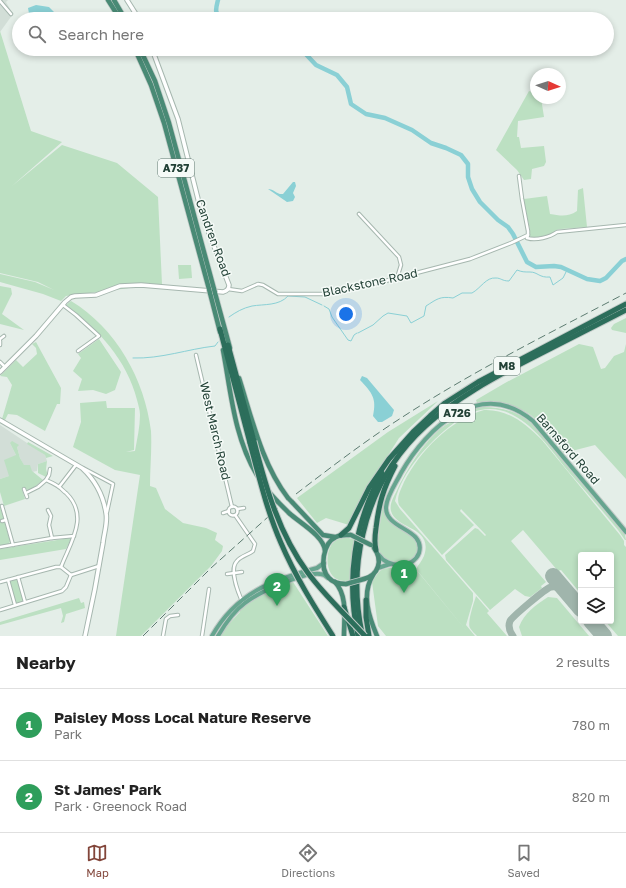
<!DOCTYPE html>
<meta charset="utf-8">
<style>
body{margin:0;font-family:"Golos Text",sans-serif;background:#f6f6f6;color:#222}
.controls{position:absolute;right:12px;bottom:12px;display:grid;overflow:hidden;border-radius:4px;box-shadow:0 2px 6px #0003}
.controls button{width:36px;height:36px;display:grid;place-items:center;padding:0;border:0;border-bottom:1px solid #e0e0e0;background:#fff;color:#222;font:20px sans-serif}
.compass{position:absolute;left:530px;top:68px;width:36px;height:36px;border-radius:50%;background:#fff;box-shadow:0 2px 6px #0003;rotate:93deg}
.you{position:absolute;left:346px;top:314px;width:14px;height:14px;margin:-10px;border:3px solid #fff;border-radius:50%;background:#1a73e8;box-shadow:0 0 0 6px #1a73e833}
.badge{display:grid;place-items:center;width:26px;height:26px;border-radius:50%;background:#82453a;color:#fff;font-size:13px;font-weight:700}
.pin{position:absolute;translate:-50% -33px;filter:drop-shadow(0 1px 2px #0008)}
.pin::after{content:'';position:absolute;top:21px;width:14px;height:12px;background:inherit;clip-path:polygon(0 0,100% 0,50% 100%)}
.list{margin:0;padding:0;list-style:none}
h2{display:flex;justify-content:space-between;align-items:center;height:52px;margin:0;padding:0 16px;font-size:17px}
h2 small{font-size:13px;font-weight:400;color:#767676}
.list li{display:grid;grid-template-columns:26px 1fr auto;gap:12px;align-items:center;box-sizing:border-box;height:72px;padding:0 16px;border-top:1px solid #e0e0e0}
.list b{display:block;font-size:15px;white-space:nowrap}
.list p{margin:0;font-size:13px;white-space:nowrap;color:#767676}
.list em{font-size:13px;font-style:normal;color:#767676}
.icon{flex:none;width:22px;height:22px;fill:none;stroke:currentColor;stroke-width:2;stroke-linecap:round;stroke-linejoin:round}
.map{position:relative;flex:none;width:626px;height:636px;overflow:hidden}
.search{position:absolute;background:#fff;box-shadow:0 2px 6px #0003;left:12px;right:12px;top:12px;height:44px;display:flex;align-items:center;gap:10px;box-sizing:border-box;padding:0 14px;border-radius:22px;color:#767676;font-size:15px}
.sheet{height:196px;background:#fff}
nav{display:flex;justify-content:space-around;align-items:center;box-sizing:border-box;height:56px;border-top:1px solid #e0e0e0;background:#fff;font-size:11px;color:#767676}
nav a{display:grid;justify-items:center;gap:2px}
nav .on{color:#82453a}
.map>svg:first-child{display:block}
.built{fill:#d2ded7}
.green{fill:#bce0c2}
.water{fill:#8ad0d5}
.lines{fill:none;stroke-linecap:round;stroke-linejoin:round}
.stream{stroke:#8ad0d5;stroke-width:1}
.river{stroke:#8ad0d5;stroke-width:4.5}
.taxiway{stroke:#a0b5ac;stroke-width:7}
.runway{stroke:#a0b5ac;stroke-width:16}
.minor-casing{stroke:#a6b7af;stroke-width:4.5}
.tertiary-casing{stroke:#a6b7af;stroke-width:5.5}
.primary-casing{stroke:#c1cac7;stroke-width:6}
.trunk-casing{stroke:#c1cac7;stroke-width:6}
.motorway-casing{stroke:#c1cac7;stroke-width:7}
.minor{stroke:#fff;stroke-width:2.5}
.tertiary{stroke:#fff;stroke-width:3.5}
.primary{stroke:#66a58f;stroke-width:4}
.trunk{stroke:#498a75;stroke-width:4.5}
.motorway{stroke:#2c6e5b;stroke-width:5}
.rail{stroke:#5d7c71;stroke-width:1;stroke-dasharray:8 4;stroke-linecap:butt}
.trunk-bridge-casing{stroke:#c1cac7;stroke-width:6;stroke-linecap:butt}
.motorway-bridge-casing{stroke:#c1cac7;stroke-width:7;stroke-linecap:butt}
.trunk-bridge{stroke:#498a75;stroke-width:4.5}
.motorway-bridge{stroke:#2c6e5b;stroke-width:5}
.labels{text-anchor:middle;stroke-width:3;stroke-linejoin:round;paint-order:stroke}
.shield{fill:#f5faf7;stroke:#617870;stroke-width:1}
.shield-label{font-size:11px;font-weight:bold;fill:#224136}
.street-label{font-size:12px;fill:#224136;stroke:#f5faf7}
</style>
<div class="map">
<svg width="626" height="636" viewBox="0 0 626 636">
<rect width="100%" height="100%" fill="#e4eee8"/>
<g class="built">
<path d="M0 0H8L6 2 13 14 0 32Z"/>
<path d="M0 425 45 455 47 461 38 464 37 471 32 472 24 466 20 458 17 447 10 443 16 455 9 476 0 479Z"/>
</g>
<g class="green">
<path d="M0 31 31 131 62 142 12 186 62 145 117 163 158 197 162 284 66 296 61 301 43 294 0 282V274L35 282 54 290 38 282 0 273Z"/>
<path d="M529 91 536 94V98H541L544 117 518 121 517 137H519L521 148 544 146 546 162 544 166 532 169 531 179 524 180 517 170 496 150Z"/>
<path d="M583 188 587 227 561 229 556 230 552 234 538 237H530L529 236 530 230 524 202V199L547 196 550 214C561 216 568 217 577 211L578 190Z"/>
<path d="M178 265H191L192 278 179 279Z"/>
<path d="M0 286 11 288 12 294 2 314 24 330 0 324Z"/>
<path d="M71 301C116 328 145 380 151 431 152 449 150 468 150 486L156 488 165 509 183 523 206 528 217 533 215 540 223 546 222 551 211 566 141 636H116L140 475 115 470 73 447 81 422 80 403 106 401 107 408H135L134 450 126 452 135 451C137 439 140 427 140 415 140 410 138 404 137 400 127 360 98 329 66 305Z"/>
<path d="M626 318V333L612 330 611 328 614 324Z"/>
<path d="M99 339 121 372 115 390 106 394 93 390 78 391 82 379 73 371 81 358 78 354Z"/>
<path d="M36 342 61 388 60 404H57L45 431 17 415 8 414 5 420 2 419 12 385 7 377 0 376 16 360 23 367 37 354 36 348 32 344Z"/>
<path d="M579 344 593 347 601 369 605 368 614 356 624 352 626 344V479L595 445 564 453C554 441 544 428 533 417 521 406 492 399 477 403L476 400 505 383Z"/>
<path d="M438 401 399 438 361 498 349 525 326 518 317 523 297 498 388 432Z"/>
<path d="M483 407C501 407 517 411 531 423L625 535 626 540H625L618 530C602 510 585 491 568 471 543 440 514 394 468 414L465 413 464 415 463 414 459 416 460 420H456C461 410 473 408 483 407Z"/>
<path d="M484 410C508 409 526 424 542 440L620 535 624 541V545L626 547V636H618L605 621H611V555H581V594L561 570 558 571 523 530 511 541 546 582 541 586 542 588 530 597 525 596 515 589 490 610 446 560 445 555 475 528 478 529 485 536 486 535 461 509 460 511 474 525 442 555 399 505C396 497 401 490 404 482 420 451 450 420 484 410Z"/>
<path d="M454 421V423C430 441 402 471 395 501L400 509 473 593V601L466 625 475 636H386L378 626 372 582C374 579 376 575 379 572 386 565 404 569 414 567L469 634 416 569C418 565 422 561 424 556 434 526 396 530 391 511 389 503 395 495 398 488 408 467 432 428 454 421Z"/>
<path d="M12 441 19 445 17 447 20 458 24 465H30L32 471 43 480 29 491 25 488 22 489 25 499 4 506 0 492V479L9 476 4 460 16 455 10 443Z"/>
<path d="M28 442 53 456 46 458 45 455 27 444Z"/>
<path d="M47 461 46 469 48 476 46 477 38 473V464Z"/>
<path d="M384 497 387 500C377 533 425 528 418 551 417 554 415 557 413 559 401 564 394 563 382 559L377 545Z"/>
<path d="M0 506 10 541 9 544 0 546Z"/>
<path d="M70 538 71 539 66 549 0 560V549Z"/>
<path d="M344 538H349L355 540 350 580C325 587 322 551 335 541 338 539 341 538 344 538Z"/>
<path d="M17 578 24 602 16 604 9 581Z"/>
<path d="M293 582 328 636H219C225 627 233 620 240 612L239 610C255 597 273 589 293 582Z"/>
<path d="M476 596 489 611 487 613 507 636H477C475 634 472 631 470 628 467 622 474 603 476 596Z"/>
<path d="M548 597 557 598 589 636H522L519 627C524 613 536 605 548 597Z"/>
<path d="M79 598 81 603 84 602 85 608 66 614 64 622 61 623 63 616 61 608 0 625V622Z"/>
</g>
<g class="water">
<path d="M36 5 49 7 59 17 60 19H30L28 8Z"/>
<path d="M293 182H295L296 186 293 193 295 197 293 201 287 202 268 189C274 189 277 195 283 194Z"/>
<path d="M362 376 367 378 394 410 392 416 382 422H378L373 416C377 398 372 393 360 380Z"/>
</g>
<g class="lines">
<g class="stream">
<path d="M324 306 329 309 332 317 348 340 351 341 354 335 357 333"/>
<path d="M229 317C236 312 243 308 252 306 264 304 279 306 288 296L305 297 322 305"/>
<path d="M358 333 373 325 383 316 388 313 407 316 411 323 424 316 426 306C437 299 440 296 453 298L462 293H472C481 288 486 277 496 278 501 278 502 281 509 281L517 270C522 272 524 272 530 272 538 272 539 278 550 277L553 285 563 278 567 270"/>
<path d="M133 358C161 359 188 349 215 346L218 342"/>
</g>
<g class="river">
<path d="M218 0C216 8 214 13 221 19"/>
<path d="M301 49 316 65 337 75 347 87 351 104 366 114 385 118 412 130 431 143 446 148 461 155 468 164V177L472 189 480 202 498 220 508 227 513 234 527 262 536 267 554 266 561 267 587 279 600 281 606 278 622 261 626 259"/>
</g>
<path class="taxiway" d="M513 636C510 632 508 626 510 621 512 617 546 588 551 587 556 586 561 588 565 591"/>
<g class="runway">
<path d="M553 576 581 609"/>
<path d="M591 621 604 636"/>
</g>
<defs>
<g id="minor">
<path d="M0 1 11 14"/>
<path d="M359 214 399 257 401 265 397 278"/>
<path d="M528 235 527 238C536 241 550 237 557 232L626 225"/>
<path d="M228 289 242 291 258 284 263 285 278 294H324L370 285 470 259 511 243 528 235V231L522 199 519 176"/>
<path d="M63 305 76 315 99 336 78 351"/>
<path d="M0 339 4 336"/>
<path d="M0 341V345"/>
<path d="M196 355 232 507"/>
<path d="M0 362 5 367"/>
<path d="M83 468 113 484 107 512"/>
<path d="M46 480 49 475 50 469"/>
<path d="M59 487 76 465"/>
<path d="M24 489 27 497"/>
<path d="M26 493 38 487 46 480C50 482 55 484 59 487 61 488 64 492 66 493 90 516 70 543 61 567"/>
<path d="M2 506 13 545"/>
<circle cx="233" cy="511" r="4.5"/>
<path d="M237 509 244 508"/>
<path d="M48 510 51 516 49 525 52 538"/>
<path d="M223 513 229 511"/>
<path d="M235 515 255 544 253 551C248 555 241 556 237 561 229 569 238 592 242 601"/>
<path d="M2 521 6 520"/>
<path d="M0 547 52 538 74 536"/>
<path d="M227 574 242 572"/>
<path d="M71 575 99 566"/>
<path d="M18 577 25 602"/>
<path d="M8 580 15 605"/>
<path d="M0 582 56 567H61L71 575"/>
<path d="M0 610 62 591 66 587 71 575"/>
<path d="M163 636 166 619 170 616 178 615"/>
<path d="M202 636 209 589"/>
</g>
<g id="tertiary">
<path d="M127 0 139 19"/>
<path d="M0 372 36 336 65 302 71 297 75 296 96 295 120 286 141 285 223 292C227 291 229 289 229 285L202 215 178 119 152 49"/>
<path d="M0 420 82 468C95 480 103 494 106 513 108 522 104 533 103 543 98 574 92 605 85 636"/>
</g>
<g id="primary">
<path d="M379 555C387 568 413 569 419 553 426 528 385 530 386 507 387 495 396 483 401 473 427 427 481 377 533 421L626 532"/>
<path d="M378 568 390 564"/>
<path d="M212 636C236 593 272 580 317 568L324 563"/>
<path d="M218 636C225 624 234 611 245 603 259 592 303 572 320 574 324 574 326 576 328 578"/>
</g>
<g id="trunk">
<path d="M108 0 120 19"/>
<path d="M114 0 125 19"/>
<path d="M135 49 151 85 164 123 209 289"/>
<path d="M140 49 155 81 169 123 214 289"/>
<path d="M210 293 220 332"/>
<path d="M215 293 230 348"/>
<path d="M223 350C231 392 234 437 257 475"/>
<path d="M239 378C252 419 262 464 288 498"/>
<path d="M268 491 278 502"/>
<path d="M292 502 323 535 335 537"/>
<path d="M289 513C300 523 324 536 325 551"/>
<path d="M373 575C361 594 369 617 377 636"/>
<path d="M364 579C379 575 383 560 374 548"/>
<path d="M335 582C348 596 344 619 344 636"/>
<path d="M346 584C340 584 333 583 329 578 319 568 323 543 336 537 341 534 346 535 351 535"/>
</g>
<g id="motorway">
<path d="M220 329 250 443"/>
<path d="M228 345 254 441"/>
<path d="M341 535 349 528 369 488 389 459 414 431 430 416 445 403 478 382 626 304"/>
<path d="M376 550C374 543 375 535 376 528 379 503 383 489 395 466"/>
<path d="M366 600V617L369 636"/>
<path d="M344 607 353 636"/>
<path d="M362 633C355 600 355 567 363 534 384 440 452 399 532 358 563 342 595 326 626 310"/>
<path d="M358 636C346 580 354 523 382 473"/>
</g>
</defs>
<use href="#minor" class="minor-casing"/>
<use href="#tertiary" class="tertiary-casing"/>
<use href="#primary" class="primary-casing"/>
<use href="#trunk" class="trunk-casing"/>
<use href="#motorway" class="motorway-casing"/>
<use href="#minor" class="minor"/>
<use href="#tertiary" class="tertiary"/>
<use href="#primary" class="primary"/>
<use href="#trunk" class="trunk"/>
<use href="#motorway" class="motorway"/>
<g class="rail">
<path d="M296 494C330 468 365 441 401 418 473 371 550 333 626 293"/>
<path d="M143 636 211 568 278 508"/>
</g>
<defs>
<g id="trunk-bridge">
<path d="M209 289 210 293"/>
<path d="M214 289 215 293"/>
<path d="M288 498 292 502"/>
<path d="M278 502 289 513"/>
<path d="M351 535 371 545"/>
<path d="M346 584 364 579"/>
</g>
<g id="motorway-bridge">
<path d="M254 441C266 488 279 534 308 573 325 596 346 615 365 636"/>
<path d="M250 443C259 477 267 511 281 543 295 576 314 606 333 636"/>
</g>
</defs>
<use href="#trunk-bridge" class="trunk-bridge-casing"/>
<use href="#motorway-bridge" class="motorway-bridge-casing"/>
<use href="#trunk-bridge" class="trunk-bridge"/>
<use href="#motorway-bridge" class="motorway-bridge"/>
</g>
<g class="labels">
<g class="shield">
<rect x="158" y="159" width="36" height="18" rx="3"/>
<rect x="494" y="357" width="26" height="18" rx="3"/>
<rect x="439" y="404" width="36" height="18" rx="3"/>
</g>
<g class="shield-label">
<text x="176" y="172">A737</text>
<text x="507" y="370">M8</text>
<text x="457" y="417">A726</text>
</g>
<g class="street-label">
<text transform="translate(213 238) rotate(70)" y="4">Candren Road</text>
<text transform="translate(370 283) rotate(-12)" y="4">Blackstone Road</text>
<text transform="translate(215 431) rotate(77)" y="4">West March Road</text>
<text transform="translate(568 449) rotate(49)" y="4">Barnsford Road</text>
</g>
</g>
</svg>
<div class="controls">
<button><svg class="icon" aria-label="locate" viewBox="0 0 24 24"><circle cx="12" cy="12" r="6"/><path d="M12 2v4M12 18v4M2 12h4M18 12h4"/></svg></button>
<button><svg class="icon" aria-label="layers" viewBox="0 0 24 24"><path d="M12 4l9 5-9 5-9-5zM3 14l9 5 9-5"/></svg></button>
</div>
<svg class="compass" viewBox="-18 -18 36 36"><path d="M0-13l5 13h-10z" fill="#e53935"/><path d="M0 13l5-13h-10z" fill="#767676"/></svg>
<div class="you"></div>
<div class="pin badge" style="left:404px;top:593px;background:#2e9e5b">1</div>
<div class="pin badge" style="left:277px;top:606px;background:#2e9e5b">2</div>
<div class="search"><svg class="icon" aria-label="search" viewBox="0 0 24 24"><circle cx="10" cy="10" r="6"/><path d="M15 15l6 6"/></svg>Search here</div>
</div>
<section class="sheet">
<h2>Nearby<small>2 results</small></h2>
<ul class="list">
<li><span class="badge" style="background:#2e9e5b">1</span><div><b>Paisley Moss Local Nature Reserve</b><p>Park</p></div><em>780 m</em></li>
<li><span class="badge" style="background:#2e9e5b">2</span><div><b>St James' Park</b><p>Park · Greenock Road</p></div><em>820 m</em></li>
</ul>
</section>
<nav>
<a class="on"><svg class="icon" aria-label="map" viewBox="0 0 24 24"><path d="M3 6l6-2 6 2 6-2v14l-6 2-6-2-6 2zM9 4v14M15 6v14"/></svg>Map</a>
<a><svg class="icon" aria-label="directions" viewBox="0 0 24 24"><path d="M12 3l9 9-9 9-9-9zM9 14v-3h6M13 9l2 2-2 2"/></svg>Directions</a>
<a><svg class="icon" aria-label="saved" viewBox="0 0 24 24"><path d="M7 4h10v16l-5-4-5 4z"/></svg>Saved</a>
</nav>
